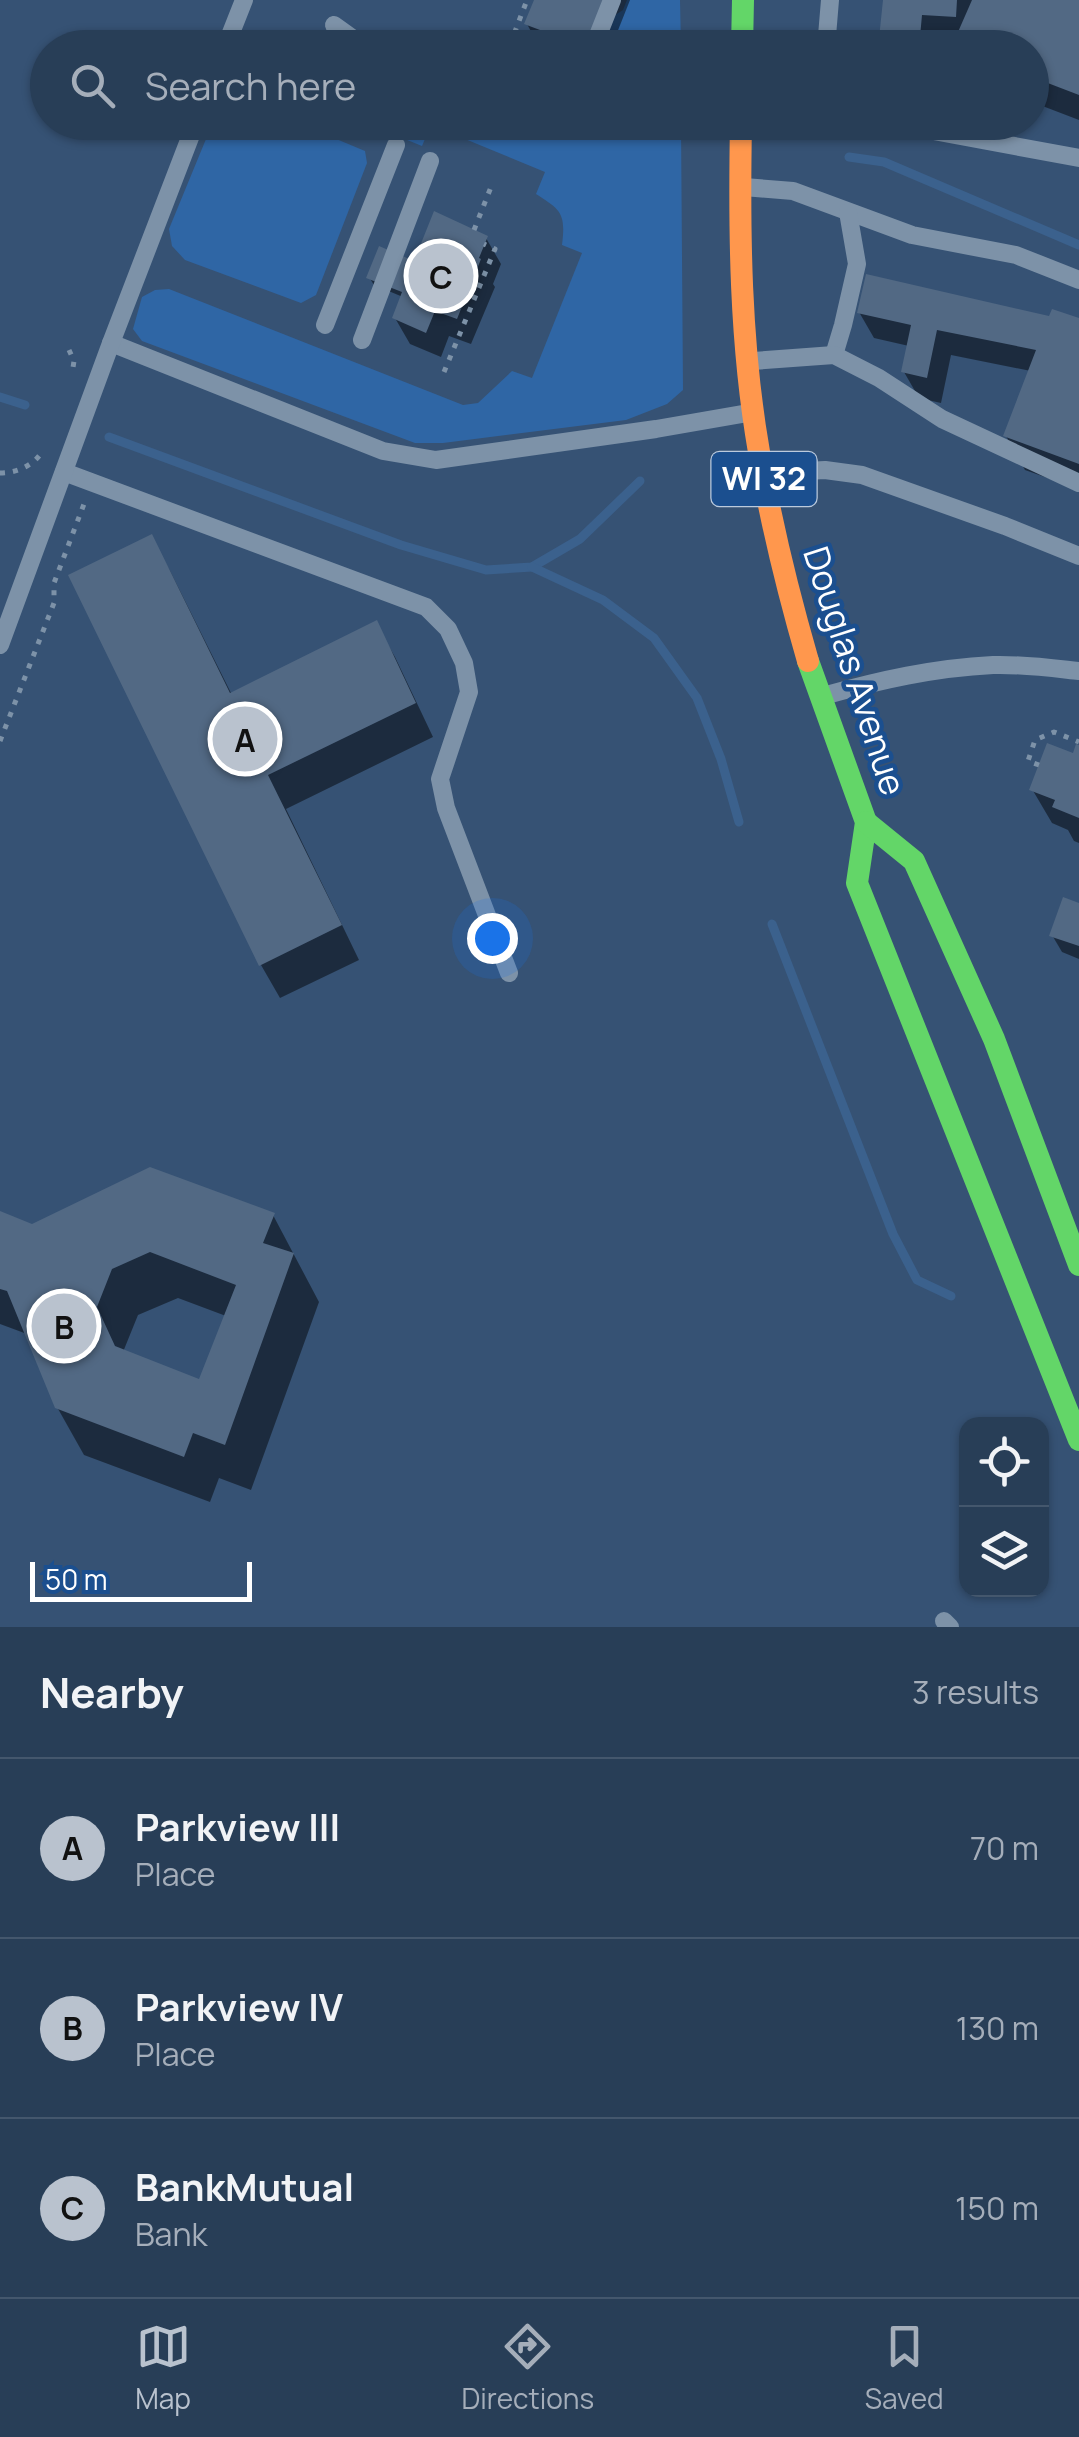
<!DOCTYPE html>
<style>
body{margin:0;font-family:Manrope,sans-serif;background:#344961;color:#f1f3f6}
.controls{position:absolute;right:30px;bottom:30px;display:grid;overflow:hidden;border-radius:20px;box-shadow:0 2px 8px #0004}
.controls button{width:90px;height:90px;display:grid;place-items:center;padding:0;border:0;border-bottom:2px solid #44576d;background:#283e57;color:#f1f3f6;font:50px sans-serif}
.scale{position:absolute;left:30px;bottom:25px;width:222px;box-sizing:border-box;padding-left:10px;border:5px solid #fff;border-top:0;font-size:28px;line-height:35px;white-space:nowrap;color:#fff;-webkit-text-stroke:8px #1b4f8f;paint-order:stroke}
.you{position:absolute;left:492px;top:938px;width:35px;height:35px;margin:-25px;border:8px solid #fff;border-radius:50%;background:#1a73e8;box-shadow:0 0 0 15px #1a73e833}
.badge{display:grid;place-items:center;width:65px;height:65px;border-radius:50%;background:#b9c2ce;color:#111;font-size:32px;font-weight:700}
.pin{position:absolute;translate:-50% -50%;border:5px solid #fff;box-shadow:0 2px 10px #0006}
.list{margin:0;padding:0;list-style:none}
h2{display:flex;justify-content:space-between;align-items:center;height:130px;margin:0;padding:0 40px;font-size:42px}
h2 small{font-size:32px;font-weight:400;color:#a5aeba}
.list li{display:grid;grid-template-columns:65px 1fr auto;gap:30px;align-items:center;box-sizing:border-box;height:180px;padding:0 40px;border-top:2px solid #44576d}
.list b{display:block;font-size:38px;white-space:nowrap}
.list p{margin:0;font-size:32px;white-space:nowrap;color:#a5aeba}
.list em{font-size:32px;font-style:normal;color:#a5aeba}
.icon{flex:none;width:55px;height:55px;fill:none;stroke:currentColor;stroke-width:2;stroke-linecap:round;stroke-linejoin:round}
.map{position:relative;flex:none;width:1079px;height:1627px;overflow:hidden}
.search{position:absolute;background:#283e57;box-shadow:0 2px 8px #0004;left:30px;right:30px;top:30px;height:110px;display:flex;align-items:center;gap:25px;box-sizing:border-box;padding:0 35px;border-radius:55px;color:#a5aeba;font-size:38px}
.sheet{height:670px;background:#283e57}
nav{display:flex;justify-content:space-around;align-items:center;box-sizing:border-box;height:140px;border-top:2px solid #44576d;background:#283e57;font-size:28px;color:#a5aeba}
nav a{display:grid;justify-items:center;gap:5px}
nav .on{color:#b9c2ce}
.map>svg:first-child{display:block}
.green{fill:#2f66a5}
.shadow{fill:#0007;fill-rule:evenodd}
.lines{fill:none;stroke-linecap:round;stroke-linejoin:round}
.stream{stroke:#3b618d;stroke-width:9}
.building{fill:#526984;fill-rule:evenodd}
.path{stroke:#7d92a8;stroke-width:5;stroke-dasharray:5 8;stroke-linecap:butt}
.lane{stroke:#7d92a8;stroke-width:18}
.fast{stroke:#63d668;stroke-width:22}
.slow{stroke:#ff974d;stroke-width:22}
.labels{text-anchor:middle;stroke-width:9;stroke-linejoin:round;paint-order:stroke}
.shield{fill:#1b4f8f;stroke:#bbcadd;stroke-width:2.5}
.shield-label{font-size:32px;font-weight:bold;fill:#fff}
.street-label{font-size:35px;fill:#fff;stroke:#1b4f8f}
</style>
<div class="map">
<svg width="1079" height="1627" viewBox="0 0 1079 1627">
<rect width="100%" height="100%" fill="#365274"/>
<g class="green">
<path d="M627 0H680L681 47 600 48 612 17 623 10Z"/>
<path d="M213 122 298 123 365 151 367 163 316 295 301 303 185 260 172 246 169 229Z"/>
<path d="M365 123H681L683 390 667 404 626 420 443 443H415L142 341 133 329 142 297 155 290 169 289 463 405 478 403 512 371 532 378 582 253 562 245C566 213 561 210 536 194L545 172 431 125 422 146Z"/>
</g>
<g class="shadow">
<path d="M536 0H630L611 48H540L527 24Z"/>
<path d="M885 0H1079V120L1032 102V48H880Z"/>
<path d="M486 238 501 264 493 284 495 287 471 344 449 336 441 357 410 344 395 318 403 297 374 285 369 277 416 264Z"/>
<path d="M859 312 1079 321V489L1025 470 1006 436 1031 371 951 355 941 403 919 398 904 372 909 346 874 338Z"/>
<path d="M151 537 170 571 232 695 376 624 395 657 433 737 286 809 359 960 280 998 261 965Z"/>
<path d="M1079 748V843L1074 841 1068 830 1052 823 1032 789 1074 756Z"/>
<path d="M1079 906V959L1062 952 1052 935Z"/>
<path d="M0 1214 32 1226 273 1215 319 1302 251 1490 219 1478 210 1502 84 1455 57 1407 27 1334 0 1324ZM178 1298 226 1316 200 1382 123 1352 138 1315Z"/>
</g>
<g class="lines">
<g class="stream">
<path d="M849 157 884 162 1079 245"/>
<path d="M0 397 25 405"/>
<path d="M109 437 401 545 486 570 532 567 580 539 640 481"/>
<path d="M532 567 603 600 654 638 697 698 721 759 739 822"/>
<path d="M772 924 893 1234 917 1280 951 1296"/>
</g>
</g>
<g class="building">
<path d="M534 0H605L586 48H544L535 44 540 30 524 24Z"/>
<path d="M883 0H957L956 17 922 15 919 48H878Z"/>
<path d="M972 0H1079V95L1032 77V48H951Z"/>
<path d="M434 211 488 236 479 258 481 259 457 319 435 311 426 333 392 318 402 292 366 278 379 246 414 261Z"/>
<path d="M866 274 1049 316 1052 309 1079 318V464L1003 436 1036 350 937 330 927 378 901 372 911 325 857 313Z"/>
<path d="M152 534 230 693 377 620 416 703 268 775 342 925 259 966 68 575Z"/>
<path d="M1047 743 1073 753 1076 744 1079 745V818L1052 807 1055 800 1029 790Z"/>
<path d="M1063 897 1079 903V946L1049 936Z"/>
<path d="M150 1167 275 1213 263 1243 294 1253 225 1445 193 1433 184 1457 55 1408 7 1291 0 1289V1211L32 1224ZM150 1252 236 1285 199 1379 115 1346 97 1307 112 1269Z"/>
</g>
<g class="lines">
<g class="path">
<path d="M526 48 511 42 527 0"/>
<path d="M474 230 491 187"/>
<path d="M69 350 74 361 72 374"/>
<path d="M444 372 495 249 484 244"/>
<path d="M0 473C17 473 35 465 43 450"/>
<path d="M0 741 54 603V583L84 504"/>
<path d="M1039 765 1028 761 1035 740 1054 732 1079 742"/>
</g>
<g class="lane">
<path d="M334 25 366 48"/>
<path d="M225 48 244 0"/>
<path d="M593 48 612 0"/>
<path d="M826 48 830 0"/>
<path d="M885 122 1079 158"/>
<path d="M744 187 793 191 912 235 1016 255 1079 280"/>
<path d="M325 325 396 145"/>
<path d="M362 340 430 161"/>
<path d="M111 343 383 451 436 460 656 429 748 413"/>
<path d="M834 355 843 325 857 264 848 212"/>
<path d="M753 361 834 355 879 378 942 419 1079 483"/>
<path d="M64 472 426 607 448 629 464 663 469 692 440 779 446 808 509 973"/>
<path d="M769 473 825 470 862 475 1005 526 1079 556"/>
<path d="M0 645 111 343 196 122"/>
<path d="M823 696C880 680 934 668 993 665 1021 664 1051 668 1079 671"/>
<path d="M944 1621 950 1627"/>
</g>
<g class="fast">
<path d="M742 48 743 0"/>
<path d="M808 661 866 822 857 883 1079 1440"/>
<path d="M866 822 914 861 994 1039 1079 1265"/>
</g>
<path class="slow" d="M741 122C739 232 740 343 759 452 771 523 788 592 808 661"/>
</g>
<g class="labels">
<rect class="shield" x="711.5" y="452" width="105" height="54" rx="8"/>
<g class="shield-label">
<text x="764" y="490">WI 32</text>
</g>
<g class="street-label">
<text transform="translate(854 671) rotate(72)" y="12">Douglas Avenue</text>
</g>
</g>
</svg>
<div class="controls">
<button><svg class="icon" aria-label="locate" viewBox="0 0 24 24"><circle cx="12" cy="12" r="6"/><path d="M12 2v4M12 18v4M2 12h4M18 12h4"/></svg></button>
<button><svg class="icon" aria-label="layers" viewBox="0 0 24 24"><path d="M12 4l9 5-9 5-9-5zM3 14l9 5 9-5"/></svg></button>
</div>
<div class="scale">50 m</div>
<div class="you"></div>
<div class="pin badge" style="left:245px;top:739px">A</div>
<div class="pin badge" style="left:64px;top:1326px">B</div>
<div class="pin badge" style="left:441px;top:276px">C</div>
<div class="search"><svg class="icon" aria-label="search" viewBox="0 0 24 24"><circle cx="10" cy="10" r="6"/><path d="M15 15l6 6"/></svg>Search here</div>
</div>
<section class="sheet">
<h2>Nearby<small>3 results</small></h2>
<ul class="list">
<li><span class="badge">A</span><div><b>Parkview III</b><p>Place</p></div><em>70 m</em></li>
<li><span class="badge">B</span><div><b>Parkview IV</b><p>Place</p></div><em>130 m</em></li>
<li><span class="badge">C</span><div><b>BankMutual</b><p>Bank</p></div><em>150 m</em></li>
</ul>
</section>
<nav>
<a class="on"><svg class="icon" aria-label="map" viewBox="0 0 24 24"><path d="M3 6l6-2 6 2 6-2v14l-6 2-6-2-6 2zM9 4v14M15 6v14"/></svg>Map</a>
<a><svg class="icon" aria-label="directions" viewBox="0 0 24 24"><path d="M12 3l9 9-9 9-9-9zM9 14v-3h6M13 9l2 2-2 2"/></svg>Directions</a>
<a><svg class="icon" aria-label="saved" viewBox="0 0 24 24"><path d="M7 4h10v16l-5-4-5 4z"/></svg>Saved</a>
</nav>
